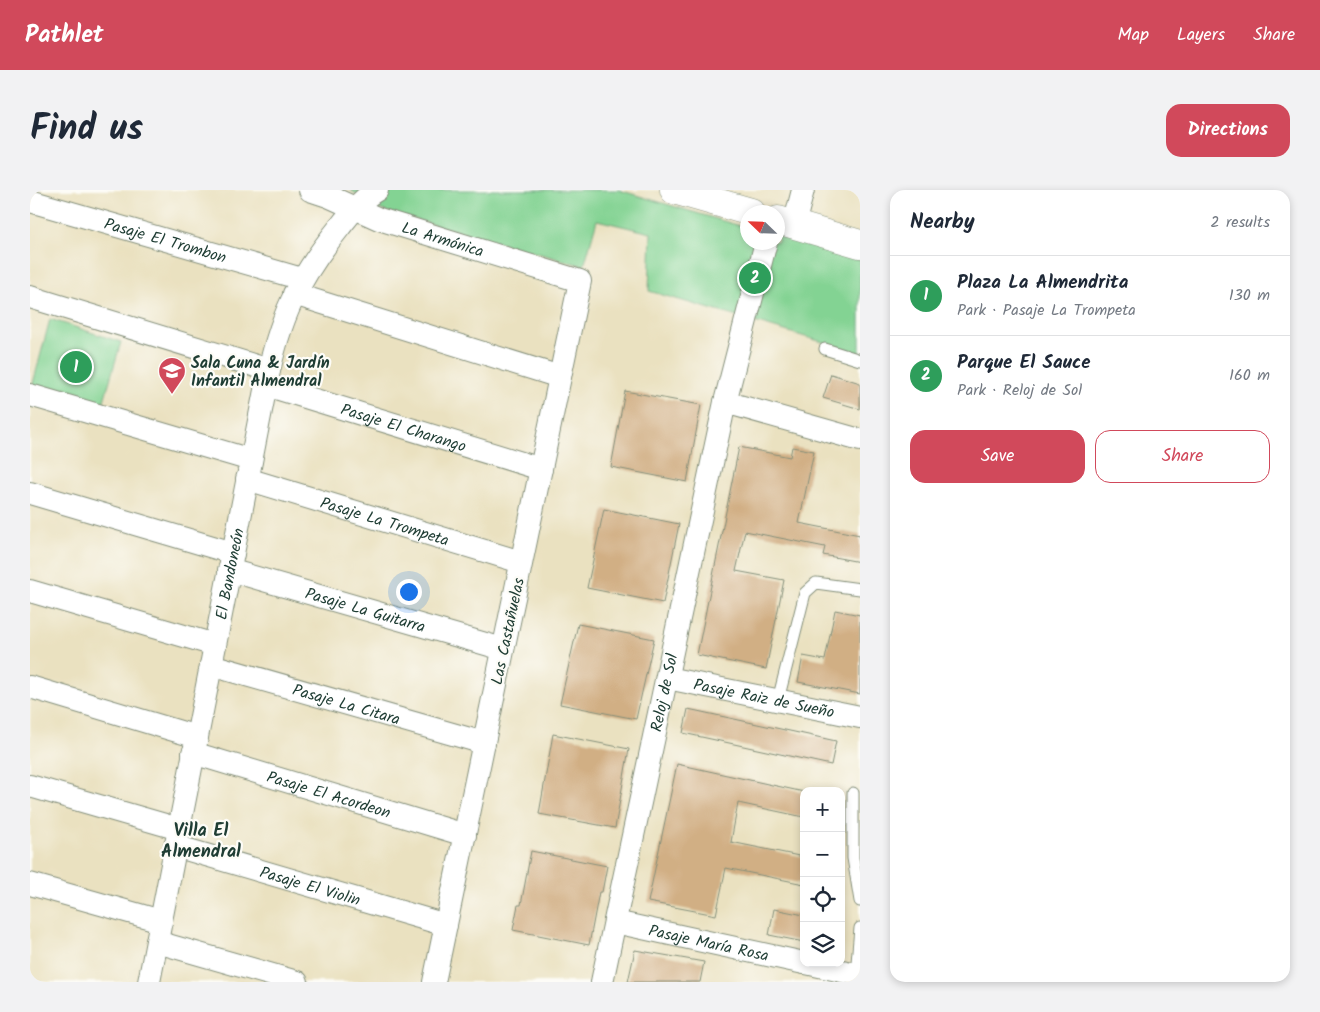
<!DOCTYPE html>
<meta charset="utf-8">
<style>
body{margin:0;font-family:Kalam,sans-serif;background:#f2f2f3;color:#1f2937}
.controls{position:absolute;right:15px;bottom:15px;display:grid;overflow:hidden;border-radius:10px;box-shadow:0 2px 8px #0003}
.controls button{width:45px;height:45px;display:grid;place-items:center;padding:0;border:0;border-bottom:1px solid #e0e1e3;background:#fff;color:#1f2937;font:25px sans-serif}
.compass{position:absolute;left:710px;top:15px;width:45px;height:45px;border-radius:50%;background:#fff;box-shadow:0 2px 8px #0003;rotate:293deg}
.you{position:absolute;left:378px;top:401px;width:18px;height:18px;margin:-12px;border:4px solid #fff;border-radius:50%;background:#1a73e8;box-shadow:0 0 0 8px #1a73e833}
.badge{display:grid;place-items:center;width:32px;height:32px;border-radius:50%;background:#d1495b;color:#fff;font-size:16px;font-weight:700}
.pin{position:absolute;translate:-50% -50%;border:2px solid #fff;box-shadow:0 1px 5px #0006}
.list{margin:0;padding:0;list-style:none}
h2{display:flex;justify-content:space-between;align-items:center;height:65px;margin:0;padding:0 20px;font-size:21px}
h2 small{font-size:16px;font-weight:400;color:#747a83}
.list li{display:grid;grid-template-columns:32px 1fr auto;gap:15px;align-items:center;box-sizing:border-box;height:80px;padding:0 20px;border-top:1px solid #e0e1e3}
.list b{display:block;font-size:19px;white-space:nowrap}
.list p{margin:0;font-size:16px;white-space:nowrap;color:#747a83}
.list em{font-size:16px;font-style:normal;color:#747a83}
.actions{display:flex;gap:10px;padding:15px 20px}
.actions a{flex:1;padding:11px 0;border:1px solid #d1495b;border-radius:15px;text-align:center;font-size:18px;color:#d1495b}
.actions .main{background:#d1495b;color:#fff}
.icon{flex:none;width:28px;height:28px;fill:none;stroke:currentColor;stroke-width:2;stroke-linecap:round;stroke-linejoin:round}
.map{position:relative;flex:none;width:830px;height:792px;overflow:hidden;border-radius:15px}
header{display:flex;align-items:center;gap:30px;box-sizing:border-box;height:70px;padding:0 25px;background:#d1495b;color:#fff}
header strong{font-size:24px}
nav{display:flex;gap:28px;margin-inline-start:auto;font-size:18px}
.intro{display:flex;align-items:center;justify-content:space-between;box-sizing:border-box;height:120px;padding:0 30px}
h1{margin:0;font-size:35px}
.button{padding:12px 22px;border-radius:15px;background:#d1495b;color:#fff;font-size:18px;font-weight:700}
main{display:flex;gap:30px;padding:0 30px}
aside{flex:1;background:#fff;border-radius:15px;box-shadow:0 2px 8px #0003}
.map>svg:first-child{display:block}
.green{fill:#83d393;stroke:#518864}
.building{fill:#d1af84}
.lines{fill:none;stroke-linecap:round;stroke-linejoin:round}
.service-casing{stroke:#848f7a;stroke-width:13}
.minor-casing{stroke:#848f7a;stroke-width:24}
.tertiary-casing{stroke:#848f7a;stroke-width:29}
.service{stroke:#fff;stroke-width:11}
.minor{stroke:#fff;stroke-width:22}
.tertiary{stroke:#fff;stroke-width:28}
.labels{text-anchor:middle;stroke-width:4.5;stroke-linejoin:round;paint-order:stroke}
.street-label{font-size:16px;fill:#1f3d34;stroke:#fdfcf7}
.poi-label{font-size:16px;font-weight:bold;fill:#1f3d34;stroke:#fdfcf7;text-anchor:start}
.neighbourhood-label{font-size:18px;font-weight:bold;fill:#1f3d34;stroke:#fdfcf7}
</style>
<header>
<strong>Pathlet</strong>
<nav><a>Map</a><a>Layers</a><a>Share</a></nav>
</header>
<div class="intro"><h1>Find us</h1><a class="button">Directions</a></div>
<main>
<div class="map">
<svg width="830" height="792" viewBox="0 0 830 792">
<rect width="100%" height="100%" fill="#fdfcf7"/>
<filter id="ink" filterUnits="userSpaceOnUse"><feTurbulence type="fractalNoise" baseFrequency=".02" numOctaves="2"/><feDisplacementMap in="SourceGraphic" scale="10" xChannelSelector="R" yChannelSelector="G"/><feConvolveMatrix kernelMatrix="1 2 1 2 8 2 1 2 1" color-interpolation-filters="sRGB"/></filter>
<filter id="wash" filterUnits="userSpaceOnUse"><feTurbulence type="fractalNoise" baseFrequency=".0096" numOctaves="4" result="noise"/><feDisplacementMap in="SourceGraphic" scale="20" xChannelSelector="R" yChannelSelector="G"/><feGaussianBlur stdDeviation="1.12" result="paint"/><feColorMatrix in="noise" values="0 0 0 0 0 0 0 0 0 0 0 0 0 0 0 0 0 1.4 0 .05"/><feComposite in="paint" operator="in"/></filter>
<g filter="url(#wash)">
<rect width="100%" height="100%" fill="#eae1c0"/>
<g class="green">
<path d="M320 0H589L717 38 718 52H748V46L830 70V163L619 101 621 43 567 30 554 76 351 20Z"/>
<path d="M20 129 91 152 71 221 1 201Z"/>
</g>
<g id="blocks">
<g class="building">
<path d="M801 184 830 193V219L793 208Z"/>
<path d="M595 201 671 215 657 292 581 277Z"/>
<path d="M709 257 760 267 762 257 784 261 769 333 830 345V372L793 365 795 357 715 341 706 381 754 390 736 479 667 465Z"/>
<path d="M574 319 649 334 633 413 557 398Z"/>
<path d="M805 420 830 425V504L768 492 773 466 795 470Z"/>
<path d="M548 434 624 449 606 529 530 514Z"/>
<path d="M658 519 806 551 801 575 653 543Z"/>
<path d="M523 544 599 559 585 638 509 624Z"/>
<path d="M647 574 774 602V627L708 613 701 652 774 667V694L696 678 686 725 618 712Z"/>
<path d="M501 661 577 676 572 702H569L559 755 483 740 488 715H491Z"/>
<path d="M744 719 774 725V752L739 745Z"/>
<path d="M605 760 674 772 670 792H598Z"/>
</g>
</g>
</g>
<g filter="url(#ink)">
<use href="#blocks" fill-opacity="0" stroke="#848f7a" stroke-width="1"/>
<g class="lines">
<defs>
<g id="service">
<path d="M795 159 830 170"/>
<path d="M748 510 775 403 786 393 830 399"/>
<path d="M823 603V668L830 711"/>
<path d="M826 784 830 738"/>
</g>
<g id="minor">
<path id="s1" d="M280 0 298 6 349 29 550 91 404 792"/>
<path id="s2" d="M0 11 272 89"/>
<path d="M764 35 773 0"/>
<path d="M264 104 530 187"/>
<path d="M0 107 239 180"/>
<path id="s3" d="M236 195 511 279"/>
<path d="M0 205 221 270"/>
<path d="M695 212 830 250"/>
<path id="s4" d="M217 289 491 372"/>
<path d="M0 303 203 363"/>
<path id="s5" d="M199 380 473 459"/>
<path d="M0 401 185 455"/>
<path id="s6" d="M181 475 454 553"/>
<path id="s7" d="M637 488 830 527"/>
<path d="M0 497 167 547"/>
<path id="s8" d="M163 563 435 645"/>
<path d="M0 596 149 639"/>
<path id="s9" d="M145 656 416 735"/>
<path d="M0 694 131 731"/>
<path id="s10" d="M585 732 774 773"/>
<path d="M127 752 267 792"/>
<path d="M776 773 830 785"/>
<path id="s11" d="M119 792 236 195C249 129 267 90 309 38 320 24 331 9 347 0"/>
<path id="s12" d="M572 792 695 212 736 52"/>
</g>
<g id="tertiary">
<path d="M644 0 721 22"/>
<path d="M748 30 830 54"/>
</g>
</defs>
<use href="#service" class="service-casing"/>
<use href="#minor" class="minor-casing"/>
<use href="#tertiary" class="tertiary-casing"/>
<use href="#service" class="service"/>
<use href="#minor" class="minor"/>
<use href="#tertiary" class="tertiary"/>
</g>
</g>
<defs>
<symbol id="school-pin" viewBox="-11 -11 22 30"><path d="M0 17L-7.5 6A9.5 9.5 0 1 1 7.5 6Z" fill="#d1495b" stroke="#fdfcf7"/><path d="M0-5L7-2L0 1L-7-2ZM-4 1L0 2.5L4 1V4Q0 6-4 4Z" fill="#fff"/></symbol>
</defs>
<g fill-rule="evenodd">
<use href="#school-pin" x="126" y="165" width="32" height="43"/>
</g>
<g class="labels">
<g class="street-label">
<text dy="6" stroke="none"><textPath href="#s1" startOffset="142">La Armónica</textPath></text>
<text dy="6" stroke="none"><textPath href="#s2" startOffset="141">Pasaje El Trombon</textPath></text>
<text dy="6" stroke="none"><textPath href="#s3" startOffset="144">Pasaje El Charango</textPath></text>
<text dy="6" stroke="none"><textPath href="#s4" startOffset="144">Pasaje La Trompeta</textPath></text>
<text dy="6" stroke="none"><textPath href="#s11" startOffset="416">El Bandoneón</textPath></text>
<text dy="6" stroke="none"><textPath href="#s5" startOffset="142">Pasaje La Guitarra</textPath></text>
<text transform="translate(477 441) rotate(-78)" y="6">Las Castañuelas</text>
<text dy="6" stroke="none"><textPath href="#s12" startOffset="296">Reloj de Sol</textPath></text>
<text dy="6" stroke="none"><textPath href="#s7" startOffset="99">Pasaje Raiz de Sueño</textPath></text>
<text dy="6" stroke="none"><textPath href="#s6" startOffset="141">Pasaje La Citara</textPath></text>
<text dy="6" stroke="none"><textPath href="#s8" startOffset="142">Pasaje El Acordeon</textPath></text>
<text dy="6" stroke="none"><textPath href="#s9" startOffset="141">Pasaje El Violin</textPath></text>
<text dy="6" stroke="none"><textPath href="#s10" startOffset="96">Pasaje María Rosa</textPath></text>
</g>
<g class="poi-label">
<text x="161" y="178">Sala Cuna &amp; Jardín<tspan x="161" dy="18">Infantil Almendral</tspan></text>
</g>
<g class="neighbourhood-label">
<text x="171" y="646">Villa El<tspan x="171" dy="21">Almendral</tspan></text>
</g>
</g>
</svg>
<div class="controls">
<button>+</button>
<button>−</button>
<button><svg class="icon" aria-label="locate" viewBox="0 0 24 24"><circle cx="12" cy="12" r="6"/><path d="M12 2v4M12 18v4M2 12h4M18 12h4"/></svg></button>
<button><svg class="icon" aria-label="layers" viewBox="0 0 24 24"><path d="M12 4l9 5-9 5-9-5zM3 14l9 5 9-5"/></svg></button>
</div>
<svg class="compass" viewBox="-18 -18 36 36"><path d="M0-13l5 13h-10z" fill="#e53935"/><path d="M0 13l5-13h-10z" fill="#747a83"/></svg>
<div class="you"></div>
<div class="pin badge" style="left:46px;top:177px;background:#2e9e5b">1</div>
<div class="pin badge" style="left:725px;top:88px;background:#2e9e5b">2</div>
</div>
<aside>
<h2>Nearby<small>2 results</small></h2>
<ul class="list">
<li><span class="badge" style="background:#2e9e5b">1</span><div><b>Plaza La Almendrita</b><p>Park · Pasaje La Trompeta</p></div><em>130 m</em></li>
<li><span class="badge" style="background:#2e9e5b">2</span><div><b>Parque El Sauce</b><p>Park · Reloj de Sol</p></div><em>160 m</em></li>
</ul>
<div class="actions"><a class="main">Save</a><a>Share</a></div>
</aside>
</main>
